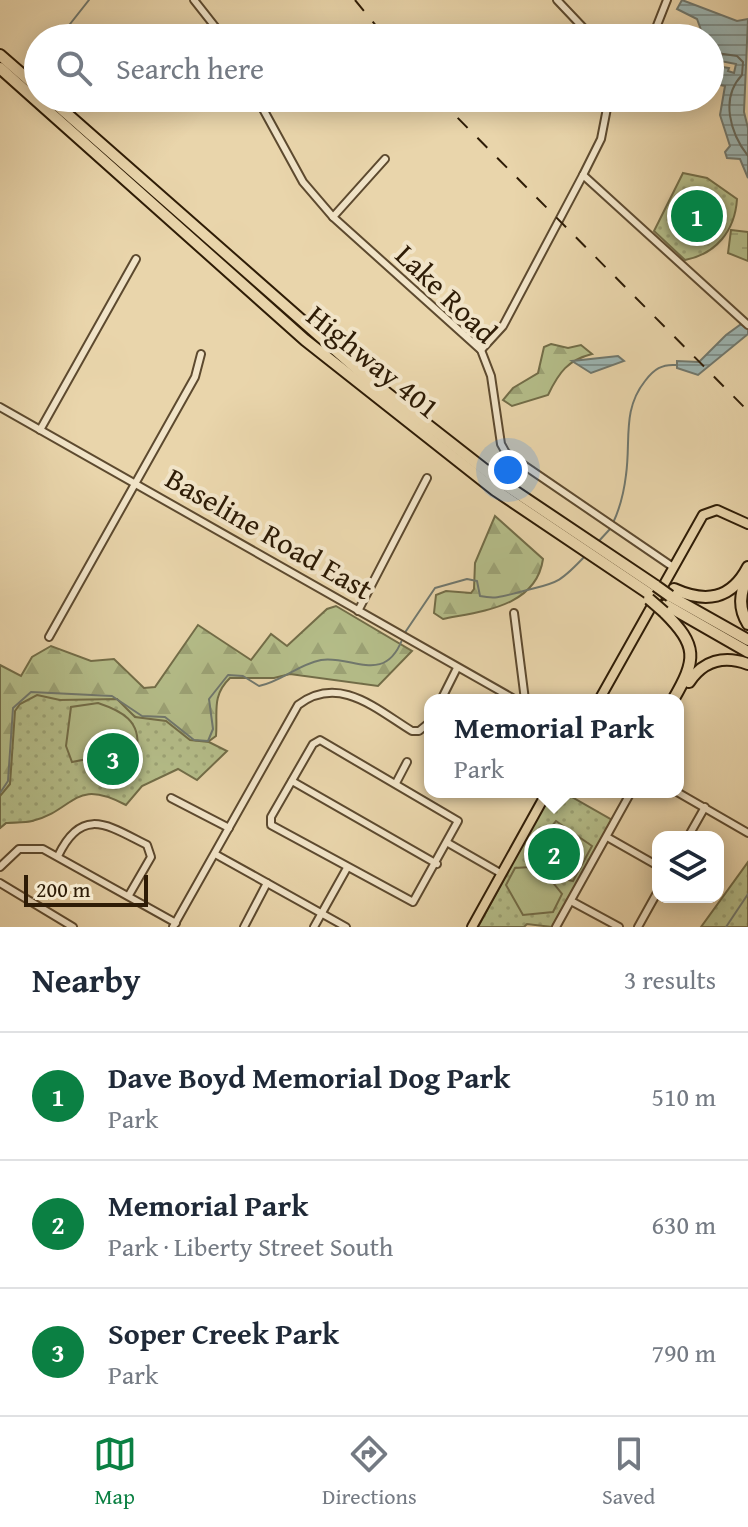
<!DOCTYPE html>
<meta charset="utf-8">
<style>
body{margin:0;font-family:"Gentium Book Plus",serif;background:#f6f6f7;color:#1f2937}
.controls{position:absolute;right:24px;bottom:24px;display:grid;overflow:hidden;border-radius:16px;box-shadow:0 4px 20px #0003}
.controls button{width:72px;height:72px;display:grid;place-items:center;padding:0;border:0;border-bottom:2px solid #e0e1e3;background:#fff;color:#1f2937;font:40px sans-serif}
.scale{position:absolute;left:24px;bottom:20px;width:124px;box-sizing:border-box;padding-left:8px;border:4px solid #2e1c06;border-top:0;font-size:22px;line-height:28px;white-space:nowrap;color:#2e1c06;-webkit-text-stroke:6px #f1e4c8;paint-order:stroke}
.you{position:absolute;left:508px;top:470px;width:28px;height:28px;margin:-20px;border:6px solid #fff;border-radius:50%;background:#1a73e8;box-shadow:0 0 0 12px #1a73e833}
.badge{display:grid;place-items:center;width:52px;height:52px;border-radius:50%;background:#0b8043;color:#fff;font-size:26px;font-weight:700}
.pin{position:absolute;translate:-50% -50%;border:4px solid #fff;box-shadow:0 2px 8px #0006}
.popup{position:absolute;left:424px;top:694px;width:260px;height:104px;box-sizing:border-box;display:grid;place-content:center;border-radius:16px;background:#fff;filter:drop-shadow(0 2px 6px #0005);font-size:26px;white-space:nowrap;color:#747a83}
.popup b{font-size:30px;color:#1f2937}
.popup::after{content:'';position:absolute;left:50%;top:100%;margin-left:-16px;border:16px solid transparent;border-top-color:#fff}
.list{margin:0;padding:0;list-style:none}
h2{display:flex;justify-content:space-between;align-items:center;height:104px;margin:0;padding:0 32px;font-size:34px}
h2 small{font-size:26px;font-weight:400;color:#747a83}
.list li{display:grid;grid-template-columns:52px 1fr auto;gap:24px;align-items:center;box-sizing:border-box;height:128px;padding:0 32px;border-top:2px solid #e0e1e3}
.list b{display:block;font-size:30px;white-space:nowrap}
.list p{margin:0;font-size:26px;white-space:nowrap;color:#747a83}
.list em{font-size:26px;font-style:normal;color:#747a83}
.icon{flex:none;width:44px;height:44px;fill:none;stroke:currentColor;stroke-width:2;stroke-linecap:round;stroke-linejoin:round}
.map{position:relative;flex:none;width:748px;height:927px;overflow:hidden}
.search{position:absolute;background:#fff;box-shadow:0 4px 20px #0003;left:24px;right:24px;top:24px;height:88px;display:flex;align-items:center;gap:20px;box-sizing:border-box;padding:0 28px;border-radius:44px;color:#747a83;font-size:30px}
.sheet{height:488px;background:#fff}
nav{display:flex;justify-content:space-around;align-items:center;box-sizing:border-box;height:112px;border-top:2px solid #e0e1e3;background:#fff;font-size:22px;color:#747a83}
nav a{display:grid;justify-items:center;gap:4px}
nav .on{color:#0b8043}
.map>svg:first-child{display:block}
.forest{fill:url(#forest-firs);stroke:#726d48;stroke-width:2}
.wetland{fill:url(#wetland-marsh);stroke:#726d48;stroke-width:2}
.park{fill:url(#park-dots);stroke:#726d48;stroke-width:2}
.pitch{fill:#b5be8a;stroke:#726d48;stroke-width:2}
.water{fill:url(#water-rules);stroke:#70786e;stroke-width:2}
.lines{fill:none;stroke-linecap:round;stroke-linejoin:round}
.shore{stroke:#65695d;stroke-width:2}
.stream{stroke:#70786e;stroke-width:2}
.minor-casing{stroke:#5d4a2f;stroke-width:10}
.major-casing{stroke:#2e1c06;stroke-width:12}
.highway-casing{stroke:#2e1c06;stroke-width:14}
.minor{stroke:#f1e4c8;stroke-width:6}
.major{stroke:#e9d5ab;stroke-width:8}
.highway{stroke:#e9d5ab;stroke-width:10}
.rail{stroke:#2e1c06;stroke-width:2;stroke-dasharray:14 14;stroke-linecap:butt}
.highway-bridge-casing{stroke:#2e1c06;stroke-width:14;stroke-linecap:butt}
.highway-bridge{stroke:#e9d5ab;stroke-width:10}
.labels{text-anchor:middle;stroke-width:8;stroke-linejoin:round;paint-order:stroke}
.street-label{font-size:30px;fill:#2e1c06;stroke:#f1e4c8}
</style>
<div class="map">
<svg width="748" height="927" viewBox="0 0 748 927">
<defs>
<pattern id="forest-firs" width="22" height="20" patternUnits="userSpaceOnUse" patternTransform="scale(2)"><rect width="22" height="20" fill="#b5be8a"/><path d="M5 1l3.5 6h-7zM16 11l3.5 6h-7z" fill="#9ca376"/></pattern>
<pattern id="wetland-marsh" width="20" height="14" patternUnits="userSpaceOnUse" patternTransform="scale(2)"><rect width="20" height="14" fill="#b5be8a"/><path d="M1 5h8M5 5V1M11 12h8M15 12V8" fill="none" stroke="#9ca376"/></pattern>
<pattern id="park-dots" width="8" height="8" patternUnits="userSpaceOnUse" patternTransform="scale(2)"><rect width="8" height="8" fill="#b5be8a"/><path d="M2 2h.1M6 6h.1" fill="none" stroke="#9ca376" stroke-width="1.8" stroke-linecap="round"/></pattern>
<pattern id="water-rules" width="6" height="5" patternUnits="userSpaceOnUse" patternTransform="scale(2)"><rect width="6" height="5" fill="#9cb6b4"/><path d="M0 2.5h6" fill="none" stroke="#809390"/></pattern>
</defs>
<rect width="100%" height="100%" fill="#e9d5ab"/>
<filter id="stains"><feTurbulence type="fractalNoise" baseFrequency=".0025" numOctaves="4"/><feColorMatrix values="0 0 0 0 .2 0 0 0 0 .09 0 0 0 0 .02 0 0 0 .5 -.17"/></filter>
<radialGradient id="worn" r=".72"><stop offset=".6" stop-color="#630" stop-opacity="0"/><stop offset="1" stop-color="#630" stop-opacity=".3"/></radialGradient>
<g class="forest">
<path d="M551 344 568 348 581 345 592 354C568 360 559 372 548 395L512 406 503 400 513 388 538 373 544 347Z"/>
<path d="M495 516 543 559C536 607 482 611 443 619L434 613 436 595 446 591 471 593 474 589 475 563Z"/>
<path d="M336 606 412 651 378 686 290 674 274 678H230C211 696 218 713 216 736 178 768 150 719 118 707L52 811 32 821 6 823 0 828V665L21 676 32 657 51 646 91 661 114 659 144 688 155 687 198 625 251 660 271 634 287 646 327 609Z"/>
</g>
<path class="wetland" d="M731 230 748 232V261L728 253Z"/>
<g class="park">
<path d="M683 173 707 178 737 199C735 231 716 254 685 260L654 231Z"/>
<path d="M37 695 60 700 117 699 135 717 166 721 190 740 209 742 227 751 197 780 178 769 142 786 126 805C73 777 76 810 32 821 24 823 14 822 6 823L0 828V796L10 784 15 711 20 704Z"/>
<path d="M551 792H563L612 820 552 927 527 924 524 927H478Z"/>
<path d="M748 862V927H701Z"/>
</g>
<g class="pitch">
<path d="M98 703C122 711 141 721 137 749L72 762 66 746 71 707Z"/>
<path d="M556 821 592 846 573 881 555 877 540 861 541 839Z"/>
<path d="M531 867 546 874 562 894 553 912 523 915 506 885 515 868Z"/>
</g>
<g class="water">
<path d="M682 0 737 21 748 19 744 112 748 128V178L740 159 727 158 725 152 730 146 720 115 725 86 710 83V65L729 68 728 71 734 73 736 64 710 59V38H704L697 19 677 9Z"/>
<path d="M748 319V334L698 375 677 368V361L699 362 726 335Z"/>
<path d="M618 356 624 361 591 373 572 361Z"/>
</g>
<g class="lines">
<path class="shore" d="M710 52 737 56 743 62 742 75C720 98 730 133 748 156"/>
<g class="stream">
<path d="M59 38 89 0"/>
<path d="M27 62 38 50"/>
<path d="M613 523C620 508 624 492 626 475 631 440 622 410 645 381 654 369 662 364 676 365"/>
<path d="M598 542 610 529"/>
<path d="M404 634 435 588 467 579 477 581 480 596C495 599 501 597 516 593 556 582 556 587 586 555"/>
<path d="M0 793 8 781 13 708 31 692 112 696 142 716 165 717 194 740 208 741 213 729 209 699 228 675 243 676 259 686C282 681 297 665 321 660 352 655 384 685 402 640"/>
<path d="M726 927 748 894"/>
</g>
<defs>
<g id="minor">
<path d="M194 0 224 38"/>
<path d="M557 0 593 38"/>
<path d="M652 38 667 0"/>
<path d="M257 98 303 182 333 217 481 350 491 376 501 444 506 453 673 567"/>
<path d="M583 175 748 325"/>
<path d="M333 217 385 159"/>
<path d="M481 350 503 326 583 175 601 139 609 98"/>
<path d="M0 407 516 700"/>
<path d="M40 430 136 259"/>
<path d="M358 611 427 478"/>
<path d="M514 613 525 700"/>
<path d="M49 637 195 377 201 354"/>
<path d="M441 700 457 668"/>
<path d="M320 740 458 821 413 902 271 825V817L313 744Z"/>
<path d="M292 781 437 864"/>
<path d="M396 783 407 762"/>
<path d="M677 792 748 833"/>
<path d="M171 798 229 828"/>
<path d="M607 837 658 866"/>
<path d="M688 837 705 807"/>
<path d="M448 843 502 874"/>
<path d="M215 854 346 927"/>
<path d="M58 856C82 805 109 826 147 845L151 857 129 895"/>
<path d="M0 867 19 849H43L176 923"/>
<path d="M0 883 73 927"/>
<path d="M571 901 619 927"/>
<path d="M173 927 298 705C339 674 376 709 412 731H419L430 722"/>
<path d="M244 927 267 883"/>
<path d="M314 927 347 868"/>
<path d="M556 927 631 792"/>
<path d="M638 927 658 891"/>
</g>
<g id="major">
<path d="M599 700 703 515 717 510 748 524"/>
<path d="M472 927 547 792"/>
</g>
<g id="highway">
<path d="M0 55 38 88"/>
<path d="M0 68 305 340 495 490 651 595"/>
<path d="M49 98 365 376 498 480 656 586"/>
<path d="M747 577C740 594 738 608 748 624"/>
<path d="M674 589C705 603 731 600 748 567"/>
<path d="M670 596 748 640"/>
<path d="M666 605 748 652"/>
<path d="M664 612C698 646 697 659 673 700"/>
<path d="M689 682C703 661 724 655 748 664"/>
</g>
</defs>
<use href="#minor" class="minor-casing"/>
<use href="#major" class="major-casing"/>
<use href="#highway" class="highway-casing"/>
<use href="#minor" class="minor"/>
<use href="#major" class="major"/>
<use href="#highway" class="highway"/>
<g class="rail">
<path d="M355 0 386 38"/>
<path d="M438 98 748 411"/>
</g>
<defs>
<g id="highway-bridge">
<path d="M656 586 670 596"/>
<path d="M649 599 664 612"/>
</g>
</defs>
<use href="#highway-bridge" class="highway-bridge-casing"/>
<use href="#highway-bridge" class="highway-bridge"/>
</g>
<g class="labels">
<g class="street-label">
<text transform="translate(446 294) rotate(44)" y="10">Lake Road</text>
<text transform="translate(373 362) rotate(39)" y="10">Highway 401</text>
<text transform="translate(269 534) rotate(30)" y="10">Baseline Road East</text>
</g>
</g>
<rect width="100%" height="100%" filter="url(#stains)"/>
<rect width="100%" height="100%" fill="url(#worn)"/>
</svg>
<div class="controls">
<button><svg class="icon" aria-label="layers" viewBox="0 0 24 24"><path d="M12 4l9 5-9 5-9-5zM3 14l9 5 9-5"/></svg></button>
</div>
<div class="scale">200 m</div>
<div class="you"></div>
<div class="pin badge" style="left:697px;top:216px">1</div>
<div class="pin badge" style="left:554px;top:854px">2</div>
<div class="popup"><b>Memorial Park</b>Park</div>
<div class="pin badge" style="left:113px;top:759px">3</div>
<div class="search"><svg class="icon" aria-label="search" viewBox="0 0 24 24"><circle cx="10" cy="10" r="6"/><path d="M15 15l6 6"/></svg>Search here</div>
</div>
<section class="sheet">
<h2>Nearby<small>3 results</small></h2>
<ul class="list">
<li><span class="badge">1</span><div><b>Dave Boyd Memorial Dog Park</b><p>Park</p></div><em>510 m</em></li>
<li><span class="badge">2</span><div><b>Memorial Park</b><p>Park · Liberty Street South</p></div><em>630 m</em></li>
<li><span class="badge">3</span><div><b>Soper Creek Park</b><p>Park</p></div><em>790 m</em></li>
</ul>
</section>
<nav>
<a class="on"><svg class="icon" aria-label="map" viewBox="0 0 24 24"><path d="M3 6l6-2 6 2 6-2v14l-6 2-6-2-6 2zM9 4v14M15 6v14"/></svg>Map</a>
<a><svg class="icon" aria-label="directions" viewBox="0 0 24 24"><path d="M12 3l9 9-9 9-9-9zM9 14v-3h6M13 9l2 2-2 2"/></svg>Directions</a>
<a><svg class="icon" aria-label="saved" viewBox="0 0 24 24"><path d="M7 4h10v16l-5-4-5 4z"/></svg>Saved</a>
</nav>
